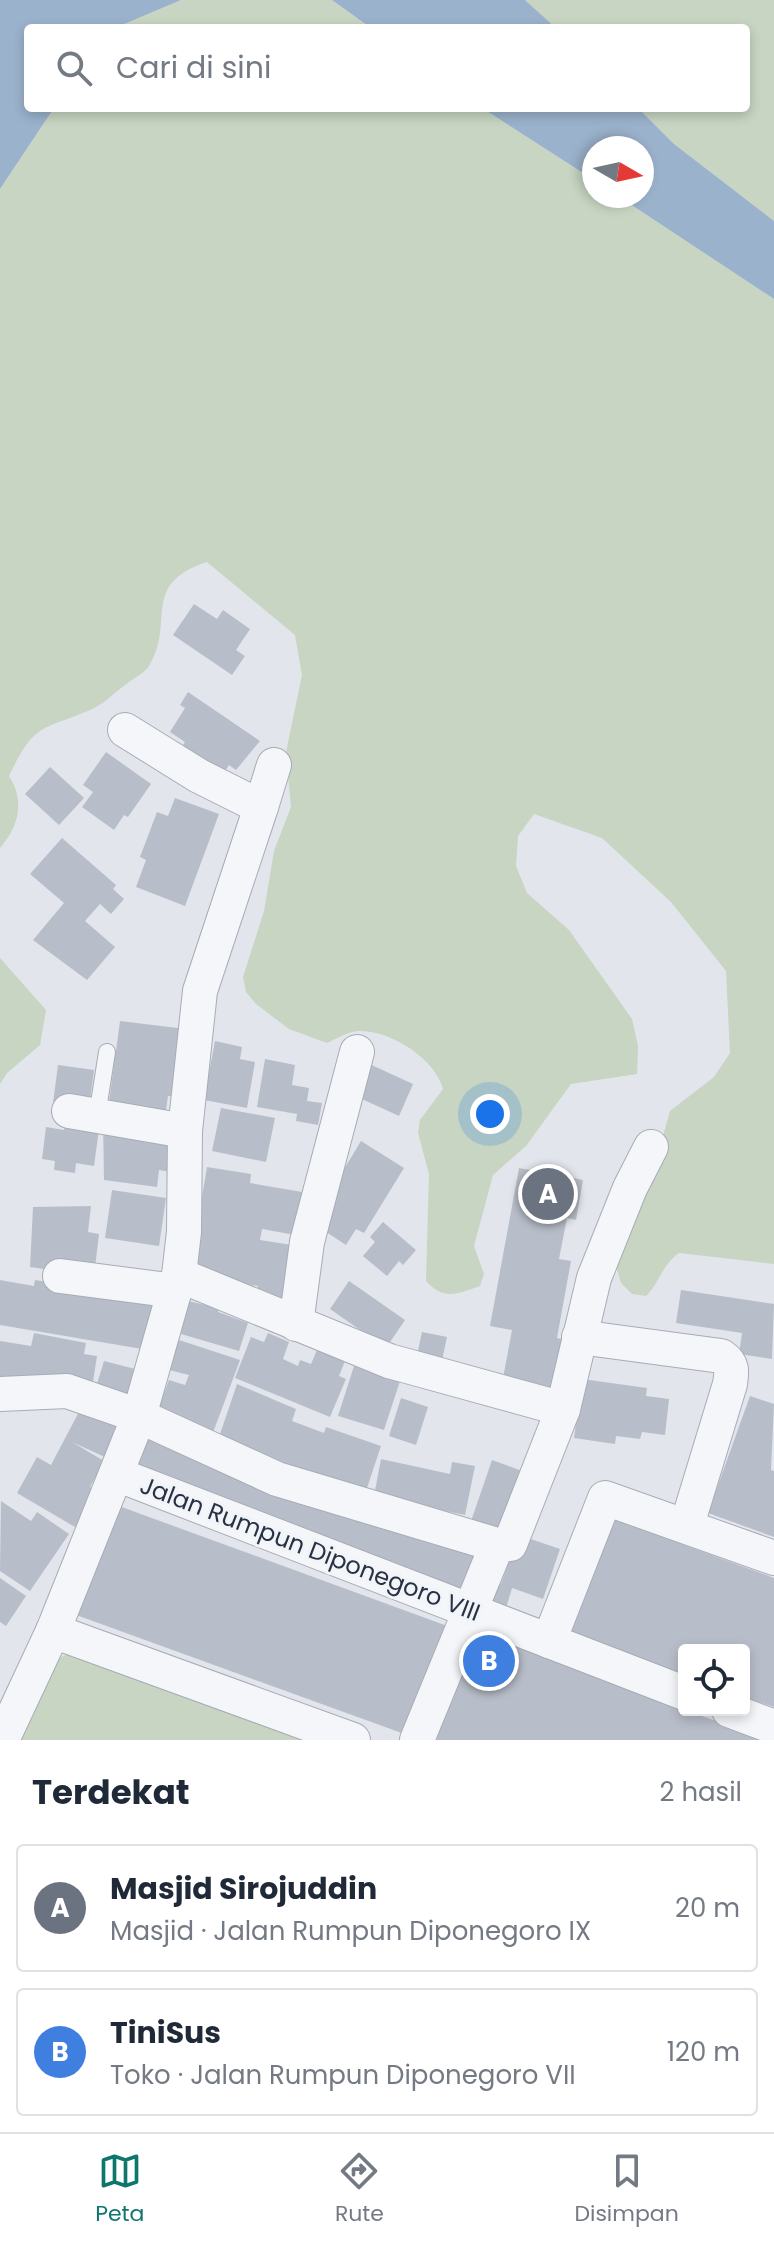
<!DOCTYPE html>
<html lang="id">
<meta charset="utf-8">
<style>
body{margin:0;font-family:Poppins,sans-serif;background:#f2f2f3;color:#1f2937}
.controls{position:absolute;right:24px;bottom:24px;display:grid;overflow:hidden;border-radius:8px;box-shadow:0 4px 12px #0003}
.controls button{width:72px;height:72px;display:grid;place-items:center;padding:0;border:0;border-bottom:2px solid #e0e1e3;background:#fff;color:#1f2937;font:40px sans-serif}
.compass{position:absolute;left:582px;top:136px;width:72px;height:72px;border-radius:50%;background:#fff;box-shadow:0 4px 12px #0003;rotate:99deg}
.you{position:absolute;left:490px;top:1114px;width:28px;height:28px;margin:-20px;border:6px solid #fff;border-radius:50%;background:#1a73e8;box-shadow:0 0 0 12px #1a73e833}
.badge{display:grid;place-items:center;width:52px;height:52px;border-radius:50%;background:#0f766e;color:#fff;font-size:26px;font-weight:700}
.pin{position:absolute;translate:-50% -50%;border:4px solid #fff;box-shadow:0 2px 8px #0006}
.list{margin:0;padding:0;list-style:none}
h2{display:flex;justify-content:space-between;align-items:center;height:104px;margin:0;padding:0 32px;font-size:34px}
h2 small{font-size:26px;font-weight:400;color:#747a83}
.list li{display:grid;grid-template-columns:52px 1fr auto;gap:24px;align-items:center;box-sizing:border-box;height:128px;margin:0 16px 16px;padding:0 16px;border:2px solid #e0e1e3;border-radius:8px}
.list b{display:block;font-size:30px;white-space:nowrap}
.list p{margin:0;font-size:26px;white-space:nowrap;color:#747a83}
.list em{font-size:26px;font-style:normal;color:#747a83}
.icon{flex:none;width:44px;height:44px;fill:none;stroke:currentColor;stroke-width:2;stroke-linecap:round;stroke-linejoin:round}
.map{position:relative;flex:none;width:774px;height:1740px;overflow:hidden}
.search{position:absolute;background:#fff;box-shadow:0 4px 12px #0003;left:24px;right:24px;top:24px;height:88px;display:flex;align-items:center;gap:20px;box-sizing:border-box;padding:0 28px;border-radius:8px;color:#747a83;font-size:30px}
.sheet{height:392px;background:#fff}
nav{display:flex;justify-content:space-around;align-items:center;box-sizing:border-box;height:112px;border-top:2px solid #e0e1e3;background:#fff;font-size:22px;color:#747a83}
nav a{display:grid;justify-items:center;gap:4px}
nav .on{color:#0f766e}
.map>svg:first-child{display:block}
.green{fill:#c7d5c2}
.water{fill:#9bb2cc}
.building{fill:#b8bec9}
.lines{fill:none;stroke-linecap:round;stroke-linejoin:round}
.lane-casing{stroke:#a7acb6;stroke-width:18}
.street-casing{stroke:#a7acb6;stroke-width:36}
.lane{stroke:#f5f6f9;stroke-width:16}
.street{stroke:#f5f6f9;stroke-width:34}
.labels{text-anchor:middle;stroke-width:6;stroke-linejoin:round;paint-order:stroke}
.street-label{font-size:24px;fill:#293244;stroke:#f1f4f8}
</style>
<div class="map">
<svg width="774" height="1740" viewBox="0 0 774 1740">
<rect width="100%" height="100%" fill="#e2e5eb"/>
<g class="green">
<path d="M181 0H332L371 28H115Z"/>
<path d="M525 0H774V221L674 144 638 108H746V28H556Z"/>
<path d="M54 108H482L594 180V196H618L774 299V1264L679 1253C662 1265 660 1282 646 1296L632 1294 621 1283 617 1269 623 1228 663 1136 670 1111 714 1077 730 1053 726 971 671 902 602 838 534 814 518 836 516 866 527 893 569 930 632 1019 638 1046 637 1074 571 1084 526 1146 493 1175 474 1246 484 1274 480 1286C457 1294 444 1301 426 1281L429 1174 418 1133 420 1120 443 1089C435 1058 389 1029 357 1031 347 1032 336 1039 327 1043L289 1029 256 1004 246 992 243 977 264 911 274 851 291 807 286 752 302 675 295 635 207 562C139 584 176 622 149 666 145 673 132 679 125 685 114 693 103 705 90 710 41 731 35 722 9 776 25 801 19 826 0 848V189Z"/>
<path d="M0 958 46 1010 40 1045 7 1073 0 1084Z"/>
<path d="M68 1654 96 1665 314 1740H10L48 1663Z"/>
</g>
<g class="water">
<path d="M0 0H181L115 28H28V108H54L0 189Z"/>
<path d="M332 0H525L556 28H371Z"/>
<path d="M482 108H638L674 144 774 221V299L618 196H642V148H594V180Z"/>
</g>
<g class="building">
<path d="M194 604 217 619 223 610 250 629 236 650 245 656 232 675 173 635Z"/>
<path d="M188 692 260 741 236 770 229 765 222 776 181 748 185 742 170 732 185 708 180 705Z"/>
<path d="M106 752 151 784 128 817 124 815 114 830 82 807 93 792 83 785Z"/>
<path d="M50 767 84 798 59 825 25 794Z"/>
<path d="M175 798 219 814 185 906 136 887 146 860 140 857 157 812 168 816Z"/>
<path d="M62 838 116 885 113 889 124 899 111 914 100 904 85 921 115 947 87 980 33 940 64 903 30 874Z"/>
<path d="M120 1021 186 1029 177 1097 168 1096 165 1117 108 1109Z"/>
<path d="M215 1041 242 1047 240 1059 255 1062 247 1108 204 1100Z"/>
<path d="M265 1059 295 1065 292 1085 309 1088 307 1101 322 1103 318 1125 296 1121 297 1114 257 1107Z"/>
<path d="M365 1062 413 1084 399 1116 351 1094Z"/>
<path d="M58 1065 94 1070 89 1108 53 1103Z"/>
<path d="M221 1108 275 1118 266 1162 212 1151Z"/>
<path d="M66 1117 100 1122 94 1166 76 1163 75 1173 54 1170 55 1161 42 1159 46 1127 64 1130Z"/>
<path d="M103 1121 175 1146 171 1172 159 1170 157 1187 104 1180Z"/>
<path d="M361 1141 404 1168 364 1233 356 1229 346 1245 320 1228 321 1207Z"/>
<path d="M207 1167 251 1174 250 1183 302 1192 295 1235 262 1229 260 1240 305 1247 295 1310 255 1303 258 1286 189 1275Z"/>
<path d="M519 1168 583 1180 576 1220 567 1218 559 1259 571 1261 557 1338 567 1340 559 1389 503 1378 512 1330 490 1326Z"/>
<path d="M112 1190 166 1198 159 1246 105 1238Z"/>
<path d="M91 1206 88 1232 99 1234 94 1276 30 1267 33 1207Z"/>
<path d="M383 1222 416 1250 403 1265 399 1261 387 1276 363 1256 375 1242 370 1237Z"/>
<path d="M0 1280 34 1286 35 1280 102 1291 157 1295 148 1350 0 1325Z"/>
<path d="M349 1281 405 1320 386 1348 330 1309Z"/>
<path d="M681 1290 774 1304 772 1359 739 1354 742 1333 676 1323Z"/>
<path d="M188 1301 219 1308 218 1312 248 1323 239 1351 181 1334Z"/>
<path d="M422 1332 447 1337 441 1365 416 1360Z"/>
<path d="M34 1333 86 1343 84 1354 97 1356 92 1388 0 1377V1341L31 1346Z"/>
<path d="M268 1333 289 1342 283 1359 298 1366 300 1360 311 1364 317 1350 345 1361 339 1376 346 1379 330 1417 235 1378 251 1337 264 1342Z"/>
<path d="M176 1339 240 1360 211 1438 155 1417 169 1380 185 1385 189 1375 169 1370Z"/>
<path d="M104 1361 143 1371 133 1408 93 1397Z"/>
<path d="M354 1366 400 1381 384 1430 338 1416Z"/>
<path d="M582 1379 647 1388 646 1396 669 1399 665 1435 642 1432 640 1439 616 1436 615 1444 574 1438Z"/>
<path d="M237 1384 296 1409 292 1421 324 1433 326 1427 381 1446 363 1500 218 1440Z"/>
<path d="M750 1396 774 1404 771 1470 774 1471V1537L708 1513Z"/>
<path d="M401 1398 428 1407 416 1445 389 1436Z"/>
<path d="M81 1408 122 1427 107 1458 72 1442 104 1461 90 1487 96 1491 75 1527 17 1493 37 1457 51 1465Z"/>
<path d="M149 1430 484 1548 466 1597 134 1471Z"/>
<path d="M381 1459 450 1474 452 1462 475 1466 465 1515 374 1496Z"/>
<path d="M492 1460 533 1475 504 1539 469 1527Z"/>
<path d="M1 1501 31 1521 37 1512 69 1534 30 1591 0 1571Z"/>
<path d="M108 1502 450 1627 410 1736 68 1612Z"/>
<path d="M608 1517 774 1578V1707L744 1697V1650H684V1674L566 1631Z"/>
<path d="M519 1535 560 1549 543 1599 512 1588 506 1608 487 1602 495 1581 501 1584Z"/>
<path d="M0 1578 26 1596 6 1626 0 1622Z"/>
<path d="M474 1630 684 1710 772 1740H433Z"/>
</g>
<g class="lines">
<defs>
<path id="lane" d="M97 1116 107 1052"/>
<g id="street">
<path d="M261 807 274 765"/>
<path d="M69 1111 185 1131"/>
<path d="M179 1275 389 1361 563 1409"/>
<path d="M60 1276 175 1291"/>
<path d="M296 1324 307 1242 357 1052"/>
<path d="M579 1337 721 1356C733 1364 732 1371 730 1384L687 1525"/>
<path d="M0 1394 67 1391 139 1416 277 1479 497 1545"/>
<path d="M116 1474 684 1693"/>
<path d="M53 1631 353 1740"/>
<path d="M549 1641 605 1498 774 1558"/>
<path d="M729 1710 774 1727"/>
<path d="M2 1740 53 1631 139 1416 179 1275 184 1232 185 1131 200 991 261 807 199 776 125 730"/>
<path d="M417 1740 497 1545 510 1544 563 1409 594 1278 630 1188 651 1147"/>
</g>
</defs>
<use href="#lane" class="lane-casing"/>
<use href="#street" class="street-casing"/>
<use href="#lane" class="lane"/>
<use href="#street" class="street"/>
</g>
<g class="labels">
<g class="street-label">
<text transform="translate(310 1549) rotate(21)" y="8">Jalan Rumpun Diponegoro VIII</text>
</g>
</g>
</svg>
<div class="controls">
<button><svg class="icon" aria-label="locate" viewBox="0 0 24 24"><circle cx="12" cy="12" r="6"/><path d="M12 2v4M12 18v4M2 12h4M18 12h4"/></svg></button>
</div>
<svg class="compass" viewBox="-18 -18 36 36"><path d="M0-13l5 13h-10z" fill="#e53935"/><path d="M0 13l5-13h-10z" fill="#747a83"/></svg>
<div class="you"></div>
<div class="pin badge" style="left:548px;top:1194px;background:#6b7280">A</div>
<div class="pin badge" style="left:489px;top:1661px;background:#3f7fe0">B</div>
<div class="search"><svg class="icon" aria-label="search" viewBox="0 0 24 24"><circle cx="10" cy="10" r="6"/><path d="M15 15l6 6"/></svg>Cari di sini</div>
</div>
<section class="sheet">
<h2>Terdekat<small>2 hasil</small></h2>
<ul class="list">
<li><span class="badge" style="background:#6b7280">A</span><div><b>Masjid Sirojuddin</b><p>Masjid · Jalan Rumpun Diponegoro IX</p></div><em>20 m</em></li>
<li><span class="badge" style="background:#3f7fe0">B</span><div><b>TiniSus</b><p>Toko · Jalan Rumpun Diponegoro VII</p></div><em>120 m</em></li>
</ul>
</section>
<nav>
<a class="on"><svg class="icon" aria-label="map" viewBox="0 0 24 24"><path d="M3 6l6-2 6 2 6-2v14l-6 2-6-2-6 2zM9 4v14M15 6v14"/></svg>Peta</a>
<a><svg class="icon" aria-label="directions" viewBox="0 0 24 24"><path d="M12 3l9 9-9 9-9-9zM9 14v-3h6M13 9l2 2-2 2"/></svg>Rute</a>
<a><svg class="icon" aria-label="saved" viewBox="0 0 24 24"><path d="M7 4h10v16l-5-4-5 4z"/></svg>Disimpan</a>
</nav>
